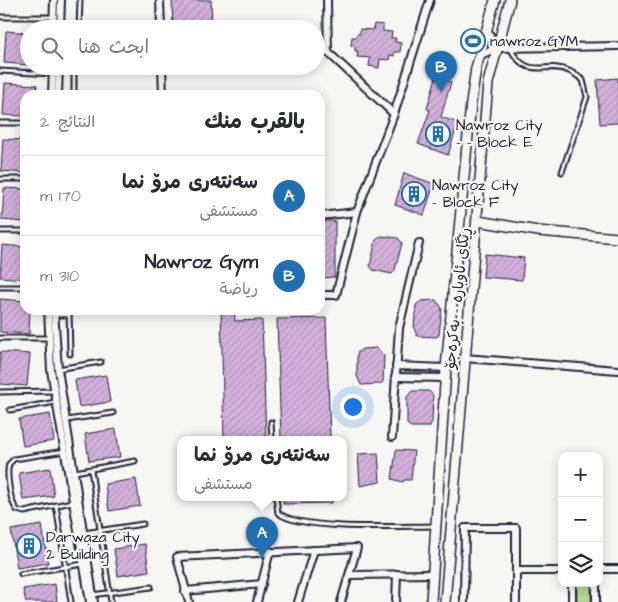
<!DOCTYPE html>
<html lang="ar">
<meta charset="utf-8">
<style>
body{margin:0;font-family:"Architects Daughter","Playpen Sans Arabic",sans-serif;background:#f2f2f3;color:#2b2b33;direction:rtl}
.controls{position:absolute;right:15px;bottom:15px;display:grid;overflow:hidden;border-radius:10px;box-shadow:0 2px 12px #0003}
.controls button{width:45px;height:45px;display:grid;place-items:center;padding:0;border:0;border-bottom:1px solid #e1e1e2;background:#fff;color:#2b2b33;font:25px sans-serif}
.you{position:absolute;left:352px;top:406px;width:18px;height:18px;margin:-12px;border:4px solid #fff;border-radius:50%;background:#1a73e8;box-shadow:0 0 0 8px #1a73e833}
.badge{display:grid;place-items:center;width:32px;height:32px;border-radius:50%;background:#1f6fb2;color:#fff;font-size:16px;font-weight:700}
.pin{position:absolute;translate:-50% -41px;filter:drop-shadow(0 1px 2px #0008)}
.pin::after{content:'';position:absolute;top:26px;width:18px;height:15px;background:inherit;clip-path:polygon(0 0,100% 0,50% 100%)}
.popup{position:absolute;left:177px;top:436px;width:170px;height:65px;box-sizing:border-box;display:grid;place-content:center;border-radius:10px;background:#fff;filter:drop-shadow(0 1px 4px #0005);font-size:16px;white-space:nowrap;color:#7c7c81}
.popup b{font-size:19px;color:#2b2b33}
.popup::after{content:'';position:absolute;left:50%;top:100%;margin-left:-10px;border:10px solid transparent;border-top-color:#fff}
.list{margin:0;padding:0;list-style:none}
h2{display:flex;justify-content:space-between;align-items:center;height:65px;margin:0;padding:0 20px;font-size:21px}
h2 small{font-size:16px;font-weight:400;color:#7c7c81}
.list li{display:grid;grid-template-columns:32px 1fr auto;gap:15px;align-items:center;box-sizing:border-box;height:80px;padding:0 20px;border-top:1px solid #e1e1e2}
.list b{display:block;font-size:19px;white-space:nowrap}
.list p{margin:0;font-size:16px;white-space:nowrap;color:#7c7c81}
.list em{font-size:16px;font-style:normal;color:#7c7c81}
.icon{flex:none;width:28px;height:28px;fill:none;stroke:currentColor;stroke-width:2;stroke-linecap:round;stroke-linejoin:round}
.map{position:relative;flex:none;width:618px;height:602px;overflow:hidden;direction:ltr}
.search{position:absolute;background:#fff;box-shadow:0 2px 12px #0003;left:20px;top:20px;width:305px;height:55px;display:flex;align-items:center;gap:12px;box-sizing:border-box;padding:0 18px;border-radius:28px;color:#7c7c81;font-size:19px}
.panel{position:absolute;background:#fff;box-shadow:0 2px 12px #0003;left:20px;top:90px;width:305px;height:225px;border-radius:15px;direction:rtl}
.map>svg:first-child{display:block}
.green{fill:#b3d690;stroke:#6a7c66}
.building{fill:url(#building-hatch);stroke:#22223b}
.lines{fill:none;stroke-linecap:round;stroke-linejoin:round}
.lane-casing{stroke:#22223b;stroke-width:7}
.street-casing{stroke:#22223b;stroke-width:10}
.secondary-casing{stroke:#22223b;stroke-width:12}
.lane{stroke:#f6f6f2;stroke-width:3}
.street{stroke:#f6f6f2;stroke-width:6}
.secondary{stroke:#f6f6f2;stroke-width:9}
.labels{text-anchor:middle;stroke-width:4.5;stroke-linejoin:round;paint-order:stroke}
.poi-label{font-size:15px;fill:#22223b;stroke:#f6f6f2;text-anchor:start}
.street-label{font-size:15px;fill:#22223b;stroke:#f6f6f2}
</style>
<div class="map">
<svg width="618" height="602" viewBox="0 0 618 602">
<defs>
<pattern id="building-hatch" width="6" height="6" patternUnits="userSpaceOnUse" patternTransform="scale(1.25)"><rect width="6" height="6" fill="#d2b0da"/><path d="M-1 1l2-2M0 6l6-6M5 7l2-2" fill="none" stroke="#b497bc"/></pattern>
</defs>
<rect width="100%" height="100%" fill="#f6f6f2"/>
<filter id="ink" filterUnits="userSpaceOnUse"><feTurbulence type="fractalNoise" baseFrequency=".02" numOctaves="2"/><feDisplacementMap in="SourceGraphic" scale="10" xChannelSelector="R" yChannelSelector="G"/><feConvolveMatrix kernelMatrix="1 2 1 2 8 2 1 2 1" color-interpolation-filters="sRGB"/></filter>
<g filter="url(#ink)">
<rect class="green" x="577" y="583" width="14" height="19"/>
<g class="building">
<path d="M172 0H211L212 29H173Z"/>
<path d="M374 24 383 25V31L392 32 391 38H396L395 42 401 43 400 52H394V56L390 55 389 60 380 59 379 68 369 66 370 58 357 57 358 51H355V47L351 46 352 37H356L357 34H360V29L373 30Z"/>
<path d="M6 31 29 33V65L4 63Z"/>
<path d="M436 77 451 82 441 117 458 123 448 155 418 144 430 110 427 109Z"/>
<path d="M618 78V123L600 124 597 80Z"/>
<path d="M5 83 37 85 36 95H25V116L3 115Z"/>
<path d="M3 139 25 140V173L1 171Z"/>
<path d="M404 173 434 184 424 215 395 205Z"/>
<path d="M4 188 25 189V222L2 220Z"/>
<path d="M320 221H335V277L320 278Z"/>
<path d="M381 236 398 238 402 243 395 270 392 274 373 270 370 266 376 240Z"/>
<path d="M2 245 25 247V279L0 277Z"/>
<path d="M485 254 524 258 522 280 483 277Z"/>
<path d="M0 299 25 301V310H30L29 334 0 332Z"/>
<path d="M436 300 442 308 439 335 436 337 417 336 414 328 416 305 421 301Z"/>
<path d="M221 310H234L235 321 262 320 266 439H224Z"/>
<path d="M326 318 330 439H281L277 319Z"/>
<path d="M377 348 384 355 383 382 380 384 361 385 357 376V353L362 349Z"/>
<path d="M0 352 30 354 27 386 0 384Z"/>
<path d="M106 375 110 402 79 407 75 380Z"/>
<path d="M412 391H429L433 395 432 422 429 427H411L407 424V397Z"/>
<path d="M50 414 54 441 23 446 19 419Z"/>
<path d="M116 429 120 457 89 461 85 434Z"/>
<path d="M396 450 414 451 411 480H404L403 482 392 479Z"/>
<path d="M378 453 380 482 360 486 358 454Z"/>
<path d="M50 468 54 496 23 500 19 473Z"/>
<path d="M136 479 140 506 109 511 105 484Z"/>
<path d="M283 497H332V503L283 504Z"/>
<path d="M42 525 48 563 17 568 11 530Z"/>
<path d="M145 544 149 571 118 576 114 549Z"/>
<path d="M55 584 57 602H26L23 589Z"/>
</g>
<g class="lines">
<defs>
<g id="lane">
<path d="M0 17H53"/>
<path d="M79 29 80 0"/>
<path d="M510 48C528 82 546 60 569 71 574 73 579 77 583 80L587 97 562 172"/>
<path d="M0 71 52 74"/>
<path d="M74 95V66"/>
<path d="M0 123H25"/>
<path d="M0 179H25"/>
<path d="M0 231H25"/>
<path d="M0 287H25"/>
<path d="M69 310 70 354"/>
<path d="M54 315H69"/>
<path d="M0 338H48"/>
<path d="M57 369 101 362"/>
<path d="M0 392 54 391"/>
<path d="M10 410 56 402"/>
<path d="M67 420 113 413"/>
<path d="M271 422 272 439"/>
<path d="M65 451 14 459 9 464C6 474 10 502 17 510L24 512 72 502"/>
<path d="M91 470 111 602"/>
<path d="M75 472 135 461"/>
<path d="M276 497 278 513C301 531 403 526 435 526"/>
<path d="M56 505 71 602"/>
<path d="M84 533 143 524"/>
<path d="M21 574 83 564"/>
<path d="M92 595 151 587"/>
</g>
<g id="street">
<path d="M160 0 161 29"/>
<path d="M327 0 328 53"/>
<path d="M53 29 54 0"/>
<path d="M60 29 61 0"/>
<path d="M487 29 496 48"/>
<path d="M316 41 394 114"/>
<path d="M479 56 496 48 618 46"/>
<path d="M162 66 163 95"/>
<path d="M52 95 53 66"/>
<path d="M58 95 59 66"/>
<path d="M320 216 357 212"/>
<path d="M320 295H336L357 212 394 114 430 0"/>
<path d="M48 310 51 370 90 602"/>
<path d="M54 310 58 369 94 602"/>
<path d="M464 358 618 370"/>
<path d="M396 366 446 368"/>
<path d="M395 377 446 378"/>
<path d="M392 437 399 328 419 243"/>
<path d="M599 569H618"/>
<path d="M516 571H562"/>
<path d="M350 575 433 574"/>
<path d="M185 591 262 584"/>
<path d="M189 602 177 557 357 548 341 602"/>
<path d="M257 602 270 551"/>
<path d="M298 602 314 550"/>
<path d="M396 602 397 574"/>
<path d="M464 602 465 528H516V602"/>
<path d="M572 602V583"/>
<path d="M596 602V583"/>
</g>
<g id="secondary">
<path d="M478 221 538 231 618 238"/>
<path d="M431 602 446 368 471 103 476 68 495 0"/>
<path d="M445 602 488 83 510 0"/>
</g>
</defs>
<use href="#lane" class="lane-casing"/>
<use href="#street" class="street-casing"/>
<use href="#secondary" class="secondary-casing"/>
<use href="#lane" class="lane"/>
<use href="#street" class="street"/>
<use href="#secondary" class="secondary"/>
</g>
</g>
<defs>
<symbol id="stadium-ring" viewBox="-11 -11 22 22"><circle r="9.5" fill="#f6f6f2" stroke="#1f6fb2" stroke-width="1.5"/><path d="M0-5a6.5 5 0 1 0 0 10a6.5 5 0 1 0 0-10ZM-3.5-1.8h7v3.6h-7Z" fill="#1f6fb2"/></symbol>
<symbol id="building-ring" viewBox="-11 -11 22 22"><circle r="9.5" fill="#f6f6f2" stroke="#1f6fb2" stroke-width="1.5"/><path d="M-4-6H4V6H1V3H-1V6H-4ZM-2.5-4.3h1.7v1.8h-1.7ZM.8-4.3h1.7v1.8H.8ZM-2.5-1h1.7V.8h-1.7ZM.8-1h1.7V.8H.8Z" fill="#1f6fb2"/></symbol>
</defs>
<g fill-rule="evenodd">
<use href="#stadium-ring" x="459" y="27" width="28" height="28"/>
<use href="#building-ring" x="424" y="120" width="28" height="28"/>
<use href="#building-ring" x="400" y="180" width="28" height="28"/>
<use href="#building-ring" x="15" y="532" width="28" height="28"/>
</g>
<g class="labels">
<g class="poi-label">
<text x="490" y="46">nawroz GYM</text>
<text x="456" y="130">Nawroz City<tspan x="456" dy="17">- - Block E</tspan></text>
<text x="432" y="190">Nawroz City<tspan x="432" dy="17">- Block F</tspan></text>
<text x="46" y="542">Darwaza City<tspan x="46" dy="17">2 Building</tspan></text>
</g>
<g class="street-label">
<text transform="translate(457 298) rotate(-84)" y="5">ڕێگای ئاوبارە - بەکرەجۆ</text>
</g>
</g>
</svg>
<div class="controls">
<button>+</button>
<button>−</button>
<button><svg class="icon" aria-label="layers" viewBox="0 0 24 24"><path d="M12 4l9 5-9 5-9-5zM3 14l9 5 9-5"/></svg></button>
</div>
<div class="you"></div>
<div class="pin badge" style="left:262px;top:558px">A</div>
<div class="popup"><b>سەنتەرى مرۆ نما</b>مستشفى</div>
<div class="pin badge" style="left:441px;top:92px">B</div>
<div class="search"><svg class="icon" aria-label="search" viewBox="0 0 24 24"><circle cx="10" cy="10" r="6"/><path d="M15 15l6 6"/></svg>ابحث هنا</div>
<section class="panel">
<h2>بالقرب منك<small>النتائج: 2</small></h2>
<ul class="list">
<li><span class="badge">A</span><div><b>سەنتەرى مرۆ نما</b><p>مستشفى</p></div><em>170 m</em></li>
<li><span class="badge">B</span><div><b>Nawroz Gym</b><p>رياضة</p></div><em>310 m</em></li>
</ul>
</section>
</div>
